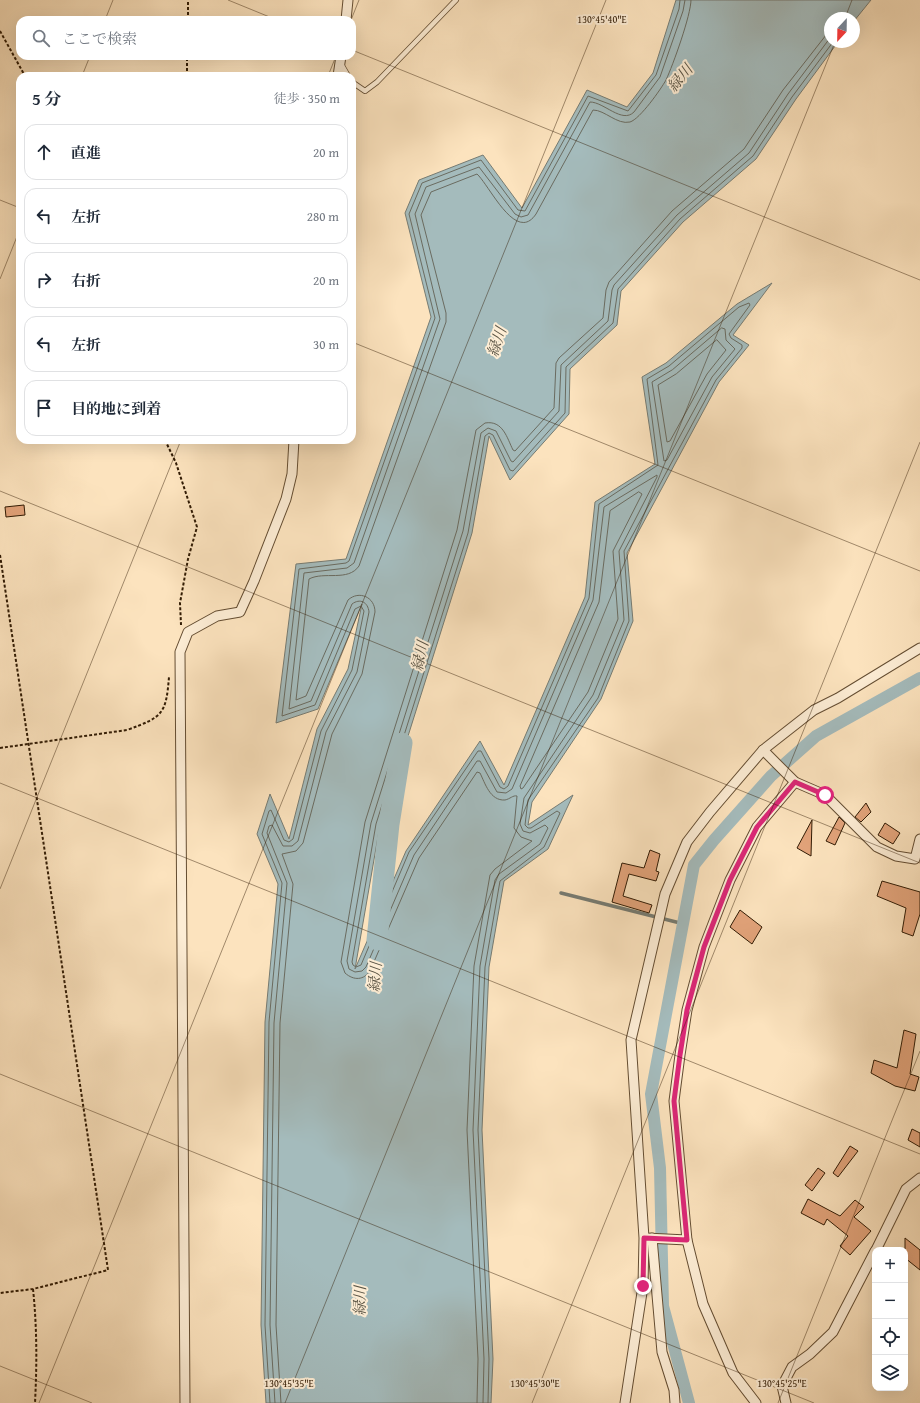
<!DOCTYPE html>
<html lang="ja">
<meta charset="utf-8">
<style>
body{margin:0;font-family:"Gentium Book Plus","Noto Serif JP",serif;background:#f6f6f7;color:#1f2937}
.controls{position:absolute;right:12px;bottom:12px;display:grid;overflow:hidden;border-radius:8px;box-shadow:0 4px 16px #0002}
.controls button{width:36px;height:36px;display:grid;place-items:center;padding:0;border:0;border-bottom:1px solid #e0e1e3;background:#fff;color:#1f2937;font:20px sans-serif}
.compass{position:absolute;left:824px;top:12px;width:36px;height:36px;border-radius:50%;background:#fff;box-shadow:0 4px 16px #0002;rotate:202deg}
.stop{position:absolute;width:12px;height:12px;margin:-9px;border:3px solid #db2777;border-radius:50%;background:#fff}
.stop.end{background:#db2777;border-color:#fff;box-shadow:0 1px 4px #0008}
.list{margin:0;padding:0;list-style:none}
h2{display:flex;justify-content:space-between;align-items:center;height:52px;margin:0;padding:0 16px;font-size:17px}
h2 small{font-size:13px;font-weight:400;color:#747a83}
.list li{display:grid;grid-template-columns:26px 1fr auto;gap:12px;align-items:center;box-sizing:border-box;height:56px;margin:0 8px 8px;padding:0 8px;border:1px solid #e0e1e3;border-radius:12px}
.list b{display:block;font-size:15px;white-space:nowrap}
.list em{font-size:13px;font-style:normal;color:#747a83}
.icon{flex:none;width:22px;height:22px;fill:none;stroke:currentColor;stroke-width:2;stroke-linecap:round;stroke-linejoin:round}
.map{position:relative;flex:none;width:920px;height:1403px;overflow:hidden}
.search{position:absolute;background:#fff;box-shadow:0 4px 16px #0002;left:16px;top:16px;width:340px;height:44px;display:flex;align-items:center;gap:10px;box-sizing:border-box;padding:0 14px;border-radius:12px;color:#747a83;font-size:15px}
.panel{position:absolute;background:#fff;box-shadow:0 4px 16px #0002;left:16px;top:72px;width:340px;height:372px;border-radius:12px}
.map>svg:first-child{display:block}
.water{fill:#a4bbbc;stroke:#767b72}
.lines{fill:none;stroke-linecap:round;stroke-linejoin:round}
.shore{stroke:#6a6b60;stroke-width:1}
.stream{stroke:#767b72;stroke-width:3.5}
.canal{stroke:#a4bbbc;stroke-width:12}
.river{stroke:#a4bbbc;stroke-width:21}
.building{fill:#e2a37a;stroke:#311b04}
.lane-casing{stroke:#644d32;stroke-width:6}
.street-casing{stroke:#644d32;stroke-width:11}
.path{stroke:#311b04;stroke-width:2;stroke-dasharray:3 2;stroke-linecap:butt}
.lane{stroke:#fdedd5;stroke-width:4.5}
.street{stroke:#fdedd5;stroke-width:9}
.route{stroke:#db2777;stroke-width:5}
.ticks{fill:none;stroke:#311b04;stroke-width:1;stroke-opacity:0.45}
.labels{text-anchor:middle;stroke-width:4;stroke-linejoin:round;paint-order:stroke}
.water-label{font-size:15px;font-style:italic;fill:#595344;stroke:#fdedd5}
.ticks-label{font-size:10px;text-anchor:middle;fill:#311b04;stroke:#fdedd5;stroke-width:4;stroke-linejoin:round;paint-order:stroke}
</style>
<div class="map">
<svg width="920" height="1403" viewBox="0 0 920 1403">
<rect width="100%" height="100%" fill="#fce3be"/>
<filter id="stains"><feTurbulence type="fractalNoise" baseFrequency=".005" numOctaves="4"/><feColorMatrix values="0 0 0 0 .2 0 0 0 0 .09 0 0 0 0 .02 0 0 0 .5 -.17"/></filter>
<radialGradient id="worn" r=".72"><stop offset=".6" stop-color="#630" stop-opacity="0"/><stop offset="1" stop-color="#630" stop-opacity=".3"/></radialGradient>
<path class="water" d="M676 0H871L854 21V18H830V42H838L796 99 756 159 683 222 621 291 617 325 570 369 569 414 510 480 489 436 472 533 380 825 355 969 406 851 480 741 504 785 585 597 595 502 655 464 642 377 666 363 737 304 772 283 733 335 749 345 719 382 627 553 633 621 601 699 532 802 528 825 573 795 548 849 504 881 489 967 482 1130 493 1359 491 1403H266L261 1325 265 1022 278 884 257 834 270 794 289 839 317 729 348 669 362 604 318 709 276 723 296 564 346 559 431 317 405 213 419 180 483 155 522 208 587 90 627 107 653 73Z"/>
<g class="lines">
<g class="shore">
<path d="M722 328 725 329 726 340 735 349 712 377 667 460 664 461 652 382 672 370Z"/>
<path d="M717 340 726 350 707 374 670 441 667 442 658 385 676 374Z"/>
<path d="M639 492 642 494 613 551 618 619 588 692 523 788 521 789 520 786 599 602 610 511Z"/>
<path d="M270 1403 265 1325 269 1022 282 883 262 834 269 811 271 810 284 840 289 842 293 839 321 731 352 670 364 611 361 606 355 609 315 705 282 716 299 569 346 563 349 561 435 318 409 214 422 183 481 160 518 210 525 211 588 96 628 111 656 75 679 9 680 0"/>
<path d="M275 1403 270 1325 274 1023 287 883 267 833 269 826 272 825 283 846H292L298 841 326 732 357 672 369 612C368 602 360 598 352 604L311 701 289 709 304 573 347 568 354 563 440 319 415 214 426 187 479 167 515 214 521 217 528 215 590 102C604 102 622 124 634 112L660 77 683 11 685 0"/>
<path d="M281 1403 276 1325 280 1023 293 884 282 854 296 851 303 843 332 734 362 674 375 612C375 597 359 590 348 600L306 696 296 700 309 579C324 571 348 582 359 566L446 322V313L421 215 431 192 477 174C490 186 516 244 536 214L593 110C605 110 617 125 630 122 640 119 661 89 666 80 673 65 691 15 691 0"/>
<path d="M477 1403 478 1359 467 1130 474 966 490 875 495 869 532 841 521 837 514 828 517 796C513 795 510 799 505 800 490 801 485 783 480 773L477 772 419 858 370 971C364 980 354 981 345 973L341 962 365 822 457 530 476 430 485 423C503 420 507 438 513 450L515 451 554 408 556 363 559 358 603 318 606 290 609 282 672 211 744 149 783 90 830 30"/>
<path d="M483 1403 484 1359 473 1130 480 966 495 880 499 874 540 844 548 828 545 825 530 833 523 831 520 824 524 798 593 695 624 620 619 551 657 477V475L604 507 593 600 512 789 506 793 497 792 480 761H477L414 855 366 967 362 971 355 972 349 969 347 961 371 823 463 531 481 433 488 428 496 431 511 461 513 462 559 411 561 365 608 321 612 290 614 285 677 215 749 153 788 94 830 38"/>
<path d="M488 1403 489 1359 478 1130 485 967 500 881 544 847 560 813 557 811 531 828H528L525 825 528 800 598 698 629 621 624 551 716 380 742 348V345L731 338 729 334 750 305 749 303 739 307 669 366 647 379 658 465 599 504 589 598 508 786 504 789 500 787 481 751H478L409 852 361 965 356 967 353 965 352 962 376 824 468 533 485 436 489 433 493 435 510 470 513 471 565 413 566 367 613 323 618 289 680 219 753 156 792 97 833 42"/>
</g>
<path class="stream" d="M561 893 684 924"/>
<path class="canal" d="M689 1403 663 1306 660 1168 651 1094 694 865 714 840 771 776 816 736 920 678"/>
<path class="river" d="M377 940 389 824 402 743"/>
</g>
<g class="building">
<path d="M24 505 25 515 6 517 5 507Z"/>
<path d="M866 803 871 812 861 822 855 817Z"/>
<path d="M839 817 845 823 835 845 826 841Z"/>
<path d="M812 820 811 856 797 848Z"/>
<path d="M885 823 900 833 893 844 878 835Z"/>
<path d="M650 850 660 854 656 871 659 872 656 881 629 874 623 896 652 905 649 913 612 902 622 863 644 868Z"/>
<path d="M882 881 920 892V914L913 936 902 932 906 908 877 896Z"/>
<path d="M740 910 762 927 752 944 730 927Z"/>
<path d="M904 1030 916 1034 910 1074 919 1077 915 1091 895 1086 871 1073 874 1060 897 1068Z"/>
<path d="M912 1129 920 1133V1147L908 1140Z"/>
<path d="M850 1146 858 1151 838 1177 833 1173Z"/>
<path d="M818 1168 825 1173 812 1191 805 1185Z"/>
<path d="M808 1199 840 1216 855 1200 864 1207 854 1217 871 1231 850 1255 840 1246 848 1236 827 1219 824 1225 801 1213Z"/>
<path d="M905 1238 920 1250V1270L905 1258Z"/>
</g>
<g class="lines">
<defs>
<g id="lane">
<path d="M341 64 348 76"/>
<path d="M352 82 365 91 377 82 456 0"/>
</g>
<g id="street">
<path d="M346 20 348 0"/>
<path d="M338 76 341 56"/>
<path d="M763 750 795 782 825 795 877 847 896 856 915 859 920 839"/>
<path d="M646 1238 687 1240"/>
<path d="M652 1238 662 1352 674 1390 675 1403"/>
<path d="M876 1250 906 1189 920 1178"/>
<path d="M185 1403 180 652 188 632 217 616 240 612 254 581 286 499 292 474 294 440"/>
<path d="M625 1403 643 1286 644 1238 631 1040 665 894 687 842 710 812 763 750 814 710 838 698 920 648"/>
<path d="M756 1403 733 1373 703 1304 687 1240 674 1101 680 1055 687 1010 704 947 730 880 757 827 795 782"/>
<path d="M786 1403 782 1386 792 1367 810 1354 833 1332 875 1251"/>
</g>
</defs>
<use href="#lane" class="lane-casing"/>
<use href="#street" class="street-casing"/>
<g class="path">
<path d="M188 20V0"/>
<path d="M0 31 25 76"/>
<path d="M187 76V56"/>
<path d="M165 440 176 463 197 527 188 559 180 603 181 625"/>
<path d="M0 555 108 1270 33 1289 0 1293"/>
<path d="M0 748 127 730C163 717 166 714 169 677"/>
<path d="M33 1289C37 1327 37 1364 35 1403"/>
</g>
<use href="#lane" class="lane"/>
<use href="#street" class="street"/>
</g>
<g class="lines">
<path class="route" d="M643 1286 644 1238 687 1240 674 1101 680 1055 687 1010 704 947 730 880 757 827 795 782 825 795"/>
</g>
<path class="ticks" d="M228 0 277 20M845 18 852 0M105 20 113 0M351 20 359 0M352 50 920 280M82 76 90 56M328 76 336 56M0 200 20 208M0 279 20 229M352 342 920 571M0 491 920 863M0 783 920 1154M0 889 181 440M0 1074 814 1403M0 1366 92 1403M39 1403 606 0M285 1403 835 42M532 1403 920 442M778 1403 920 1051"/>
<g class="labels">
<g class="water-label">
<text transform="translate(680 78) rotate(-50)" y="5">緑川</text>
<text transform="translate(497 342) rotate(-72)" y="5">緑川</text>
<text transform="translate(420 656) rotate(-78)" y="5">緑川</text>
<text transform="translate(375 977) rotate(-85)" y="5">緑川</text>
<text transform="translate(360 1301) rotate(-89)" y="5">緑川</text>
</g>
</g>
<g class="ticks-label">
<text x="602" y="23">130°45'40"E</text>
<text x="289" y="1387">130°45'35"E</text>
<text x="535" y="1387">130°45'30"E</text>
<text x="782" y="1387">130°45'25"E</text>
</g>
<rect width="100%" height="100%" filter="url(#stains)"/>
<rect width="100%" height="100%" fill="url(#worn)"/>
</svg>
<div class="controls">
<button>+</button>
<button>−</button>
<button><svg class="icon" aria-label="locate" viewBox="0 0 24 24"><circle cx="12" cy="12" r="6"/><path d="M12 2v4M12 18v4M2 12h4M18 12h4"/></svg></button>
<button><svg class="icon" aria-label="layers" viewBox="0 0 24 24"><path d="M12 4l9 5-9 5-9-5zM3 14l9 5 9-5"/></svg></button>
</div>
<svg class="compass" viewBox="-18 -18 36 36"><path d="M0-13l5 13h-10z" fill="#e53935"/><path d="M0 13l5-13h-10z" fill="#747a83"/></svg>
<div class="stop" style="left:825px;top:795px"></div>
<div class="stop end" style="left:643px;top:1286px"></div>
<div class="search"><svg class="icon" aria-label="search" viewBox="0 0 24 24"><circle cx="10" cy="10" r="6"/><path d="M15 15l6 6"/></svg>ここで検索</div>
<section class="panel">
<h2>5 分<small>徒歩 · 350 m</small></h2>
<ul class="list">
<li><svg class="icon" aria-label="ahead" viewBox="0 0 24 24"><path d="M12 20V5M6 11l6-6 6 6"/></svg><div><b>直進</b></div><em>20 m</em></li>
<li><svg class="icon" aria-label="left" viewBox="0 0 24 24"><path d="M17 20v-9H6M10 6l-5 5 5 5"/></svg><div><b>左折</b></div><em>280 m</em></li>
<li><svg class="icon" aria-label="right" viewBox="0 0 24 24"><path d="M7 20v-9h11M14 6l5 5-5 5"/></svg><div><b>右折</b></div><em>20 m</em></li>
<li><svg class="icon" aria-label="left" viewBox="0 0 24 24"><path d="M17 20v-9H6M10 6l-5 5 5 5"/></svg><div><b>左折</b></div><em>30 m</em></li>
<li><svg class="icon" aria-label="arrive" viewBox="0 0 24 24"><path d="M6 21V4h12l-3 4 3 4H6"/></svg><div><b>目的地に到着</b></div></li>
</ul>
</section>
</div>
